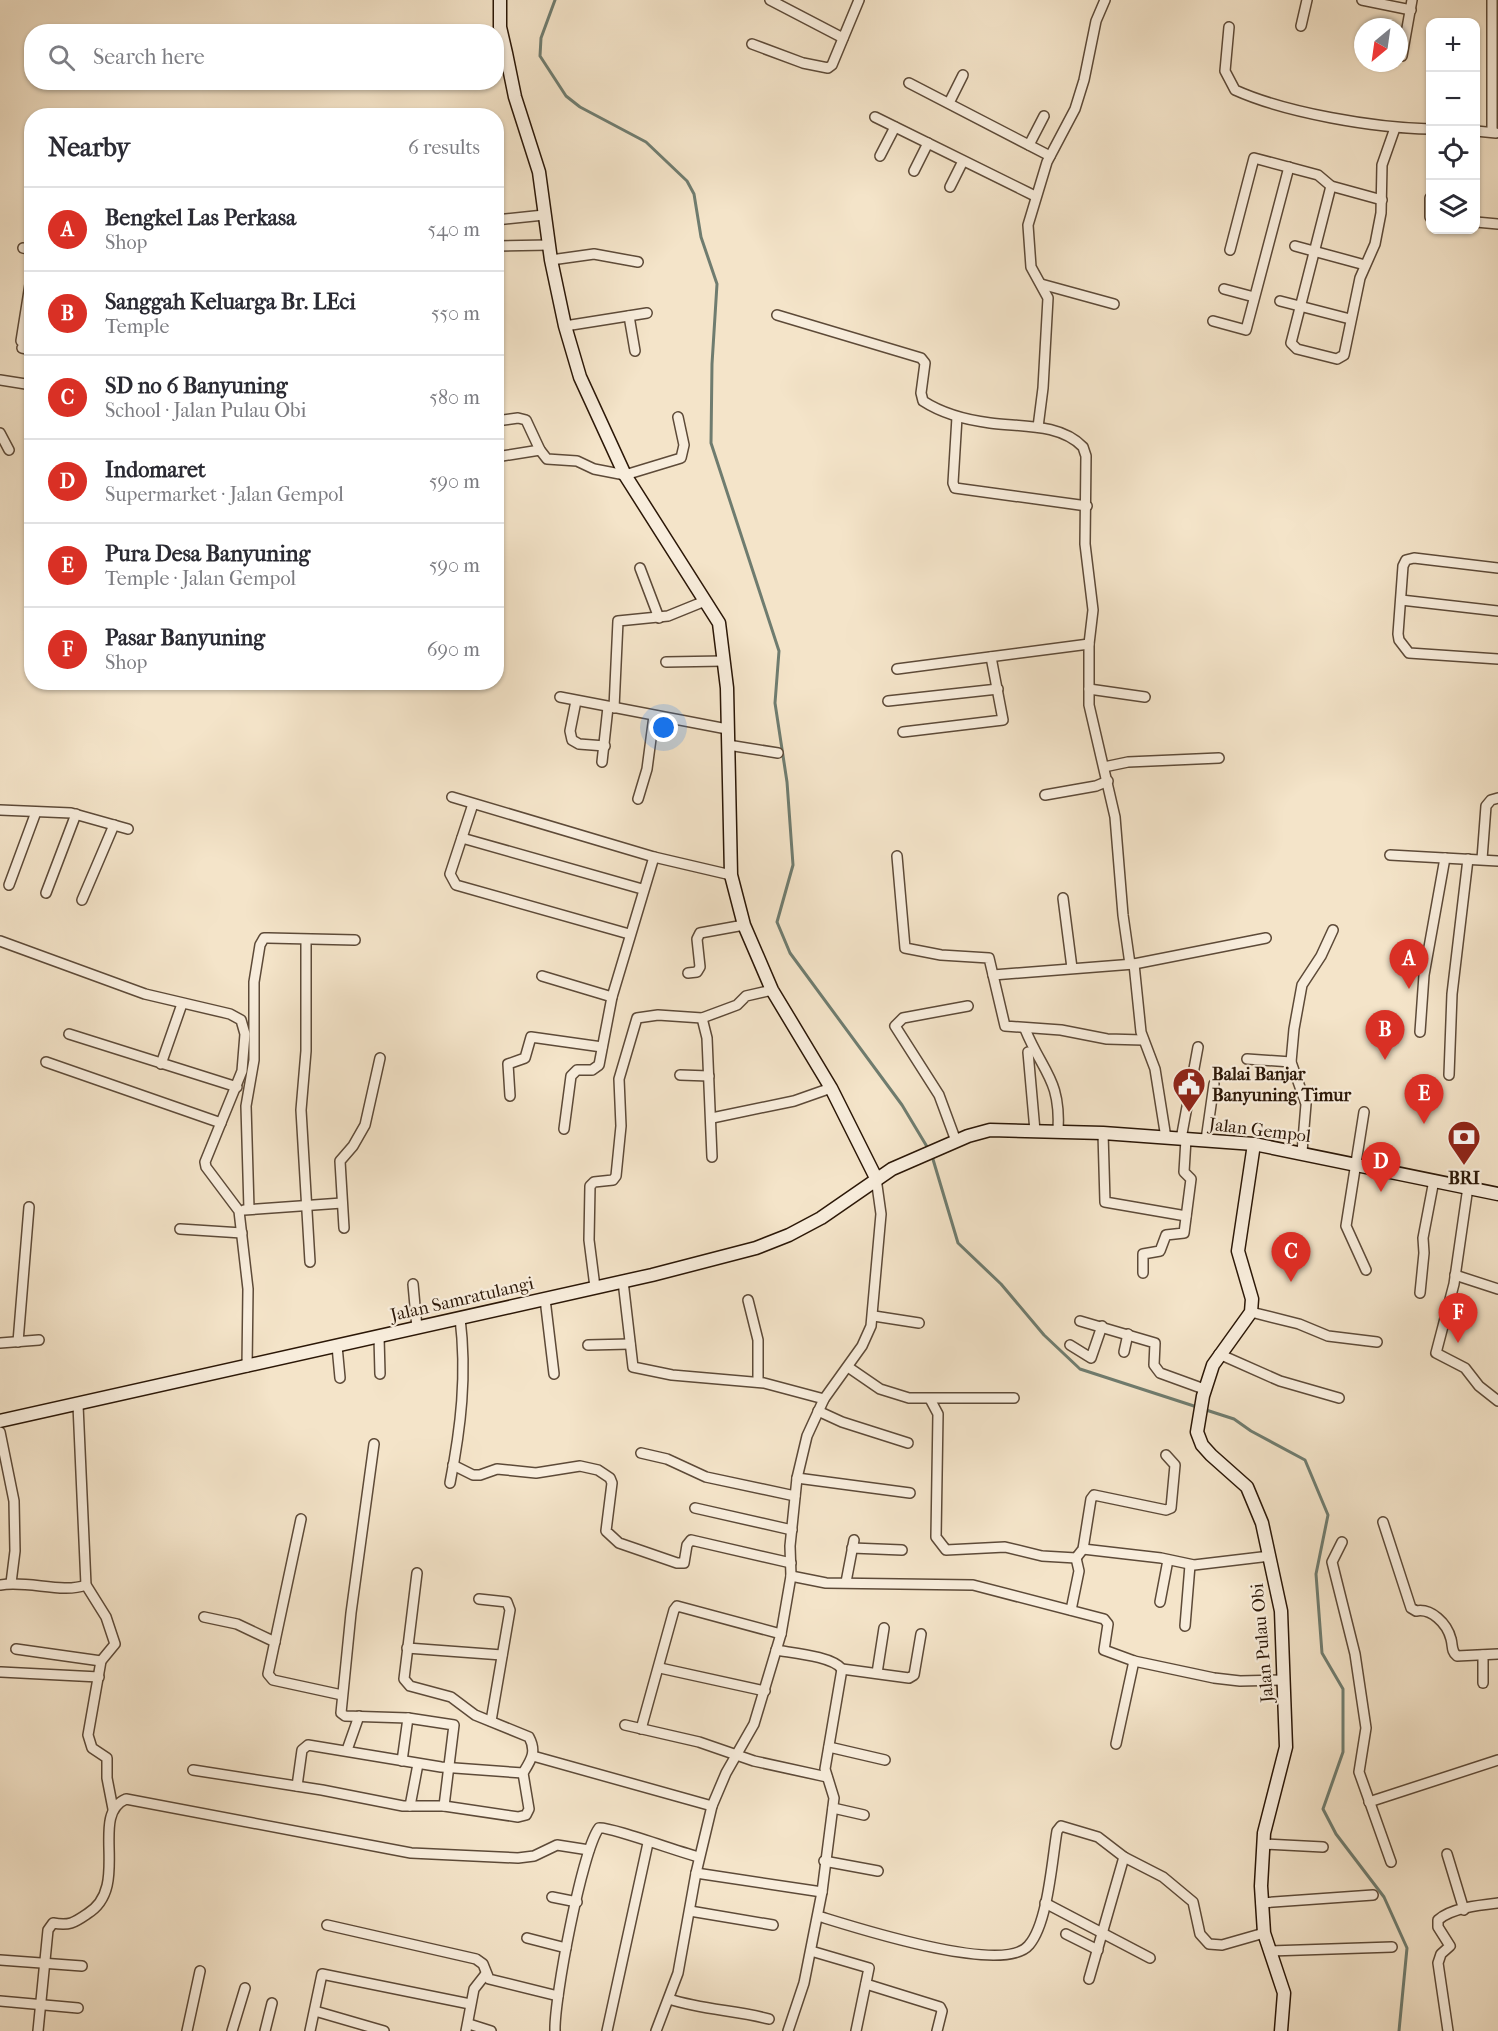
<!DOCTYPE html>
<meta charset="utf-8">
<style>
body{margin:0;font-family:"IM FELL French Canon",serif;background:#f7f7f7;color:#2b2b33}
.controls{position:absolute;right:18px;top:18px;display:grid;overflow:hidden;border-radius:12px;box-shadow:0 2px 4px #0004}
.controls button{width:54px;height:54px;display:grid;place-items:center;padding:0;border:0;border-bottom:2px solid #e1e1e2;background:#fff;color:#2b2b33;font:30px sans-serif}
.compass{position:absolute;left:1354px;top:18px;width:54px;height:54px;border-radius:50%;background:#fff;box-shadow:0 2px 4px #0004;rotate:209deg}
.you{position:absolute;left:664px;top:728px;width:21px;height:21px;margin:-15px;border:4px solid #fff;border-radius:50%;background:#1a73e8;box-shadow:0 0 0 9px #1a73e833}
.badge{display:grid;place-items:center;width:39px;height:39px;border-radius:50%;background:#d93025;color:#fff;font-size:20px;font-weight:700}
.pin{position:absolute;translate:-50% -50px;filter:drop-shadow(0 2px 3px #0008)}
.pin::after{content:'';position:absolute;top:32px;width:21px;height:18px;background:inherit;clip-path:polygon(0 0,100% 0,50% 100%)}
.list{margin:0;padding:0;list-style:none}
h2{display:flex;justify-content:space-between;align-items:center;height:78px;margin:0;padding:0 24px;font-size:26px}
h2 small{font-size:20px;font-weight:400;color:#7c7c81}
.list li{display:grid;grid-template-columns:39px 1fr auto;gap:18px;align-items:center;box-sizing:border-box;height:84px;padding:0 24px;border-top:2px solid #e1e1e2}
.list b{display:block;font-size:22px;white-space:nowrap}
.list p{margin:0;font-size:20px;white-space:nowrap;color:#7c7c81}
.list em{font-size:20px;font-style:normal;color:#7c7c81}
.icon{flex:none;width:33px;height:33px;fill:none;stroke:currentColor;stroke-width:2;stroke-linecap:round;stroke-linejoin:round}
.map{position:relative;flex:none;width:1498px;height:2031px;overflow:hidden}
.search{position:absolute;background:#fff;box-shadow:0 2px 4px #0004;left:24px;top:24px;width:480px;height:66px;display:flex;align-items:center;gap:15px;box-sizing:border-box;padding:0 21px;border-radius:24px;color:#7c7c81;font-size:22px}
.panel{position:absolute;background:#fff;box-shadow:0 2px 4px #0004;left:24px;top:108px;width:480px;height:582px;border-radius:24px}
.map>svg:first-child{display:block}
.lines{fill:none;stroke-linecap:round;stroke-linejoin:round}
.stream{stroke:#6f7c6f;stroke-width:3}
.street-casing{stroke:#5d4a38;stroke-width:12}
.secondary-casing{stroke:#2b1707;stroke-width:15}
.street{stroke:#f8eddc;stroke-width:9}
.secondary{stroke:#f8eddc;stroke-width:12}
.labels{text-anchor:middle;stroke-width:4.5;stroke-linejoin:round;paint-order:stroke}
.poi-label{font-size:18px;font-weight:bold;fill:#2b1707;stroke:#f8eddc;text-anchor:start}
.street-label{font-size:18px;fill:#2b1707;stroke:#f8eddc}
</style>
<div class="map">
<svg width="1498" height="2031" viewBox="0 0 1498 2031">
<rect width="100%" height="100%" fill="#f4e4c9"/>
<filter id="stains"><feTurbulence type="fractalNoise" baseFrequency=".00333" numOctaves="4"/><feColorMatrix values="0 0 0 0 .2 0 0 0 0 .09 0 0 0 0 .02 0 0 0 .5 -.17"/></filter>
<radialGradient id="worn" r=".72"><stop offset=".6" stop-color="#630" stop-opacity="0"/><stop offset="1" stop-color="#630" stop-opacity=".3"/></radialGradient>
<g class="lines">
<g class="stream">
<path d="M555 0 541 38 540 56 566 96 580 107 646 142 687 181 694 194 701 237 717 284 712 364 711 443 779 651 775 703 787 782 793 865 777 922 790 953 902 1105 929 1150"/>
<path d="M932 1156 958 1243 1001 1284 1044 1335 1080 1369 1197 1407"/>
<path d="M1203 1409 1234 1419 1251 1431 1305 1460 1328 1515 1316 1574 1322 1653 1343 1689V1752L1323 1809 1336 1834 1384 1897 1407 1948 1399 2031"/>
</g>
<defs>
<g id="street">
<path d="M770 0 843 38"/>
<path d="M1362 0 1411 10"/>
<path d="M1301 26 1307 0"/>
<path d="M1229 27 1225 71 1235 90C1286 113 1375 128 1430 129"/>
<path d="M752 44 803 63 828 68 832 65 859 0"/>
<path d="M1402 56 1412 0"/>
<path d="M909 83 1050 156"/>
<path d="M949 103 963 75"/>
<path d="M875 117 1035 196"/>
<path d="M1476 131 1496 133"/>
<path d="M1492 132V0"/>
<path d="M1029 145 1044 116"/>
<path d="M880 156 895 127"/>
<path d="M914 171 928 143"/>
<path d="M1331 186 1291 343 1297 349 1337 359 1344 355 1360 278 1375 244 1381 213 1382 165 1395 128"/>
<path d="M950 187 963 161"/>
<path d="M1430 198V217"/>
<path d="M496 220 544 215"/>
<path d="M1476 222 1498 224"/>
<path d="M496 246 549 245"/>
<path d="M1295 246 1365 265"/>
<path d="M23 248 32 250"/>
<path d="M1230 250 1254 158 1318 175 1331 186 1382 200"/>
<path d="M551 260 594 254 638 262"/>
<path d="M1041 284 1114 304"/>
<path d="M1224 289 1254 297"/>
<path d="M1280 301 1350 319"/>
<path d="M777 315 921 358 925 363 921 393 923 401C943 414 967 420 990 423 1020 427 1060 423 1083 447L1086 456 1085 544 1093 610 1089 644V705L1115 817 1123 915 1130 964"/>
<path d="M629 316 635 351"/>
<path d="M1213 321 1246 330 1289 167"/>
<path d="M565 326 647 313"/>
<path d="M21 341 32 272"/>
<path d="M22 348 32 350"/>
<path d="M0 380 32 385"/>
<path d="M957 417 953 483 955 488 1087 506"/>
<path d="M496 421 518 418 526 420 540 450 547 459 577 461 594 469 625 475 681 458 684 445 678 417"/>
<path d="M1038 427 1043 388 1048 298 1031 267 1028 225 1047 162 1075 109 1084 80 1096 21 1105 0"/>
<path d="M0 433 9 450"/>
<path d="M496 457 540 450"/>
<path d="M640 568 659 618"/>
<path d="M1498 568 1414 558 1406 560 1403 566 1398 634 1399 640 1409 653 1498 659"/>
<path d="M1401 600 1498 611"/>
<path d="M666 662 724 661"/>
<path d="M897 669 1089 644"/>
<path d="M1089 689 1145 697"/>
<path d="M560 697 727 729"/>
<path d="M576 701 570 731 572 740 579 744 605 746"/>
<path d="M888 701 998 689"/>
<path d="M614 708 618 621 668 616 705 601"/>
<path d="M903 732 1003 720 991 657"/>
<path d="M728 745 778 753"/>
<path d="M602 762 608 707"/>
<path d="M1104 767 1128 762 1219 758"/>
<path d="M1045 795 1096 786 1108 781"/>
<path d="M452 797 654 857 731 875"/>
<path d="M638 799 647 769 654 716"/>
<path d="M473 804 450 874 456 885 629 934"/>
<path d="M0 810 71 813 128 829"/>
<path d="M462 838 642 889"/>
<path d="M1390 855 1498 861"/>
<path d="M897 856 905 948 941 955 989 958 1005 1026 1061 1030 1107 1039 1143 1040"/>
<path d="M1482 859 1486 806 1491 800 1498 798"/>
<path d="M9 885 36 812"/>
<path d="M46 893 76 814"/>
<path d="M1063 898 1072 968"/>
<path d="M82 900 114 825"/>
<path d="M306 940V1051L301 1110 310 1262"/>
<path d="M0 941 145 994 230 1014 241 1020 245 1034 242 1071 205 1162 206 1167 239 1211 248 1289 247 1367"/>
<path d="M1134 964 1141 1032 1155 1069 1166 1138"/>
<path d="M688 973 697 972 700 967 697 939 700 933 744 925"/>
<path d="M993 975 1134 964 1266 938"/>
<path d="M542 976 612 997"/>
<path d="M702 1018 707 1038 712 1157"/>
<path d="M1025 1029C1043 1073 1061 1079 1058 1132"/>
<path d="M1420 1032 1424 975 1445 858"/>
<path d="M69 1034 237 1087"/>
<path d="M1028 1052 1035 1131"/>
<path d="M1247 1059 1291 1062"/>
<path d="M46 1062 221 1123"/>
<path d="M161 1064 182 1004"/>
<path d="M680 1075 709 1076"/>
<path d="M1449 1075 1452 994 1468 859"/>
<path d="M510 1096 508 1064 525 1058 531 1037 602 1047"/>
<path d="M1364 1112 1346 1226 1366 1270"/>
<path d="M712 1118 794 1101 831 1088"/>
<path d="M564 1129 571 1076 577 1070H592L599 1065 612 997 654 857"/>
<path d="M1103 1133 1105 1202 1186 1216"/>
<path d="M1181 1139 1198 1047"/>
<path d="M1206 1140 1214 1084"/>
<path d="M956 1141 939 1095 895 1026 903 1018 968 1006"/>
<path d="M1302 1152 1306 1104 1291 1062 1294 1029 1302 985 1321 956 1333 930"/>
<path d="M1468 1187 1454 1284 1436 1353 1465 1368 1479 1386 1498 1401"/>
<path d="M249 1209 246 1106 254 1060V982L260 945 264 938H268L355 940"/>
<path d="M244 1210 342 1203"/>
<path d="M344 1228 340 1161 353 1146 365 1125 380 1058"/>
<path d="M180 1229 242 1233"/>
<path d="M1143 1273V1254L1160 1251 1166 1235 1184 1233 1191 1179 1184 1172 1186 1139"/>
<path d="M1455 1275 1498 1289"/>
<path d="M623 1281 633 1367 672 1375 764 1383 824 1399"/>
<path d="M413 1284 417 1328"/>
<path d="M595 1287 589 1240 590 1186 594 1182 613 1180 616 1176 621 1126 619 1079 637 1018 658 1015 702 1018 737 1005 746 996 772 990"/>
<path d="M1420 1293 1424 1253 1423 1238 1434 1180"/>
<path d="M545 1299 554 1374"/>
<path d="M748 1300 758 1340V1382"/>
<path d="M1251 1312 1299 1324 1328 1336 1377 1342"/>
<path d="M874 1316 919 1323"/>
<path d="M1080 1321 1155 1343 1154 1365 1160 1373 1204 1389"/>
<path d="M379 1337 380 1374"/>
<path d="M18 1342 29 1207"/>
<path d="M0 1343 39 1340"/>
<path d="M588 1345 630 1344"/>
<path d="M1070 1345 1091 1358 1102 1326"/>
<path d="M337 1346 340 1378"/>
<path d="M1124 1352 1128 1334"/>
<path d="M1219 1354 1280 1381 1339 1398"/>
<path d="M848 1367 880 1389 909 1398H1014"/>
<path d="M930 1399 938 1414 936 1537 946 1550 1005 1547 1042 1556 1076 1558 1083 1549 1091 1499 1094 1495 1166 1510 1171 1508 1175 1465 1166 1455"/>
<path d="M78 1405 86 1585 106 1617 115 1644 101 1661 88 1735 92 1748 107 1758V1778L113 1809"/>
<path d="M818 1411 842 1422 908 1443"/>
<path d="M0 1432 14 1501 15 1551 11 1583"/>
<path d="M374 1444 351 1613 341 1713 345 1716 408 1718 454 1725 444 1806"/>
<path d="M641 1453 667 1459 706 1477 795 1496"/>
<path d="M453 1465 473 1475H480L497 1469 536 1473 580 1466 598 1470 610 1478 612 1483 606 1531 619 1543 677 1563H684L687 1545 691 1540 791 1563"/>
<path d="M797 1478 910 1493"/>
<path d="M450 1483C461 1427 467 1375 460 1318"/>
<path d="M695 1508 792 1530"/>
<path d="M301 1519 268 1674 273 1680 342 1695"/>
<path d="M1383 1522 1411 1608 1416 1611C1431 1608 1447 1623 1451 1639 1453 1646 1451 1651 1457 1656L1498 1654"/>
<path d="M1342 1542 1332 1562 1355 1654 1366 1728 1359 1772 1391 1862"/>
<path d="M852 1548 902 1550"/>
<path d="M1083 1549 1161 1558 1194 1565 1270 1556"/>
<path d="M791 1576 826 1583 973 1585 1104 1619 1108 1624 1104 1650 1134 1661 1214 1678 1240 1681 1283 1680"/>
<path d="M846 1582 854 1540"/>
<path d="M0 1585C28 1580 62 1594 86 1585"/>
<path d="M479 1599 507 1602 510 1610 491 1721"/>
<path d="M1160 1602 1168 1560"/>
<path d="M1071 1610 1079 1571 1076 1558"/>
<path d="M204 1617 237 1624 275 1642"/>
<path d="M1185 1626 1190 1565"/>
<path d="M407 1648 502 1655"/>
<path d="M16 1649 101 1661"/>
<path d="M776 1650C792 1653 832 1656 842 1669L909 1678 914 1675 921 1634"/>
<path d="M660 1668 765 1691"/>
<path d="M1 1672 99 1677"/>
<path d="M877 1673 884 1628"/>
<path d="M1483 1683V1655"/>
<path d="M625 1725 699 1742 754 1761 827 1777"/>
<path d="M641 1729 674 1610 677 1606 781 1634"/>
<path d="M1116 1744 1134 1661"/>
<path d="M829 1747 885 1760"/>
<path d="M347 1750 359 1716"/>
<path d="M533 1756 712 1806"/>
<path d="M402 1761 408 1718"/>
<path d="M193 1770 322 1790 403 1806H444L518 1817 526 1815 529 1809 523 1773C531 1760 537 1752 529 1737L475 1715 451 1697 410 1686 404 1679 417 1573"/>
<path d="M297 1786 302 1750 308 1745 441 1767 523 1773"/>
<path d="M1369 1802 1498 1760"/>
<path d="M410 1806 418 1764"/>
<path d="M833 1808 864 1815"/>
<path d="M1263 1844 1323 1847"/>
<path d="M1447 1854 1464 1910"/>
<path d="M824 1861 878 1871"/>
<path d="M696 1873 822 1892"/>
<path d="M552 1897 577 1902"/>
<path d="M1045 1903 1150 1958"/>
<path d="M1261 1903 1373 1895"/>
<path d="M690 1911 773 1925"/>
<path d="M818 1916C854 1927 1004 1976 1029 1945 1048 1923 1052 1860 1057 1831L1061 1826 1098 1837 1124 1857 1163 1877 1193 1902 1200 1934 1209 1944 1222 1945 1264 1933"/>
<path d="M327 1925 476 1959 483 1964 489 1979 558 1996"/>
<path d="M1066 1934 1098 1950"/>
<path d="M527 1938 566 1948"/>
<path d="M811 1951 869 1968 856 2031"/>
<path d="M1269 1951 1392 1947"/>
<path d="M0 1960 82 1966"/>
<path d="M1089 1979 1124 1857"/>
<path d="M866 1984 940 2007 942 2011 937 2031"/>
<path d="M669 1999C703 2010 735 2010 769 2019"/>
<path d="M0 2001 78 2008"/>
<path d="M315 2011 384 2031"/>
<path d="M469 2024 491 2031"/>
<path d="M38 2031 48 1930 53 1923C69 1926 74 1923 87 1914 132 1887 88 1815 126 1799L411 1853 518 1858 534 1856 557 1845 589 1850"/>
<path d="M187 2031 200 1971"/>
<path d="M232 2031 245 1988"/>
<path d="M265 2031 272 2003"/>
<path d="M310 2031 322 1974 470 2004"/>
<path d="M466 2031 474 1989 485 1975"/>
<path d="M555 2031C554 1999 582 1851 599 1828 608 1826 682 1853 699 1857"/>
<path d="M607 2031 648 1843"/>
<path d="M656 2031 678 1973 696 1873 712 1806 726 1773 754 1724 781 1634 791 1576 790 1546 797 1478 807 1436 824 1399 862 1346 871 1326 881 1214 876 1178"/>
<path d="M788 2031 804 1983 822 1892 834 1798 825 1769 842 1669"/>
<path d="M1448 2031 1438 1963 1441 1954 1450 1946 1438 1927V1920C1451 1908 1480 1905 1498 1903"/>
</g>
<g id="secondary">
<path d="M500 0V27L506 53 515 97 539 172 551 260 565 326 580 377 625 475 719 623 727 688 731 875 744 925 772 990 831 1088 876 1178"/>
<path d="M1254 1144 1238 1251 1252 1299 1251 1312 1213 1365 1203 1396 1197 1432 1202 1445 1211 1455 1247 1487 1262 1523 1281 1611 1286 1747 1264 1833 1261 1886 1264 1933 1284 1993 1281 2031"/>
<path d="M0 1421 652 1275 756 1248 789 1235 821 1218 892 1169 968 1136 990 1130 1103 1133 1254 1144 1498 1194"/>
</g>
</defs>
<use href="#street" class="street-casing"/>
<use href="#secondary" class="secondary-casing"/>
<use href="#street" class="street"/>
<use href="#secondary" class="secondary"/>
</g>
<defs>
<symbol id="civic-pin" viewBox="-11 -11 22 30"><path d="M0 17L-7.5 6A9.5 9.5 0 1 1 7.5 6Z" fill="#8f2418" stroke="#f8eddc"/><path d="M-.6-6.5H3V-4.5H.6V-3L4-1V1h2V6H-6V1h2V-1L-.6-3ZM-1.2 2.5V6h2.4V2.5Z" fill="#fff"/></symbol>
<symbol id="bank-pin" viewBox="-11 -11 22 30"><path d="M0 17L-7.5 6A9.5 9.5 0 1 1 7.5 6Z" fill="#8f2418" stroke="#f8eddc"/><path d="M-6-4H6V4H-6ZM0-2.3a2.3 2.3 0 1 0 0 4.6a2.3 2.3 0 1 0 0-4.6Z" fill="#fff"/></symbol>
</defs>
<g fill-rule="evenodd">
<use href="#civic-pin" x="1170" y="1065" width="38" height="52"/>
<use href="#bank-pin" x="1445" y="1118" width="38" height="52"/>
</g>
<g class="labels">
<g class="poi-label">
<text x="1212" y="1080">Balai Banjar<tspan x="1212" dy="21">Banyuning Timur</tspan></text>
<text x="1464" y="1184" text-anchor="middle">BRI</text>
</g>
<g class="street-label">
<text transform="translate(1260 1130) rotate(7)" y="6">Jalan Gempol</text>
<text transform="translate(462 1299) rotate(-13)" y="6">Jalan Samratulangi</text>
<text transform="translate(1262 1643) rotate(-95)" y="6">Jalan Pulau Obi</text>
</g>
</g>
<rect width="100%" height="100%" filter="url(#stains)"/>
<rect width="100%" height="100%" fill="url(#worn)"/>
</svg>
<div class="controls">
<button>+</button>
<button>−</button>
<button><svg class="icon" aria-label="locate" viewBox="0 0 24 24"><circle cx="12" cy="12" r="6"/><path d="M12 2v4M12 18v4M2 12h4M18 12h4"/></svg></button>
<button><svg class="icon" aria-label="layers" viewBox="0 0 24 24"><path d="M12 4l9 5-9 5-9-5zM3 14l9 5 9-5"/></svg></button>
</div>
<svg class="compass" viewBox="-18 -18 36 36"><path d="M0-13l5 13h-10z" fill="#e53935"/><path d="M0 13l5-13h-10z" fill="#7c7c81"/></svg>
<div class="you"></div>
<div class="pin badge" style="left:1409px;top:989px">A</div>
<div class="pin badge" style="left:1385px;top:1060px">B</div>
<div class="pin badge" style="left:1291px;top:1282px">C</div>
<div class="pin badge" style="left:1381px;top:1192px">D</div>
<div class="pin badge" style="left:1424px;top:1124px">E</div>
<div class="pin badge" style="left:1458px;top:1343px">F</div>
<div class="search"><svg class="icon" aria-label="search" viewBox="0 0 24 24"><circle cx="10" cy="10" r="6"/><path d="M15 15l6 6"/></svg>Search here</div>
<section class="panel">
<h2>Nearby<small>6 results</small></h2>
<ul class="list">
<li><span class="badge">A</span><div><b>Bengkel Las Perkasa</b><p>Shop</p></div><em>540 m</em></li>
<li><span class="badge">B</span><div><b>Sanggah Keluarga Br. LEci</b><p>Temple</p></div><em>550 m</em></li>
<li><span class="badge">C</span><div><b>SD no 6 Banyuning</b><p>School · Jalan Pulau Obi</p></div><em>580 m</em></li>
<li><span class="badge">D</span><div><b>Indomaret</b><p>Supermarket · Jalan Gempol</p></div><em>590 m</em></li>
<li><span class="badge">E</span><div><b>Pura Desa Banyuning</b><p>Temple · Jalan Gempol</p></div><em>590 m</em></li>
<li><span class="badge">F</span><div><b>Pasar Banyuning</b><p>Shop</p></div><em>690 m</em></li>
</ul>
</section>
</div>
